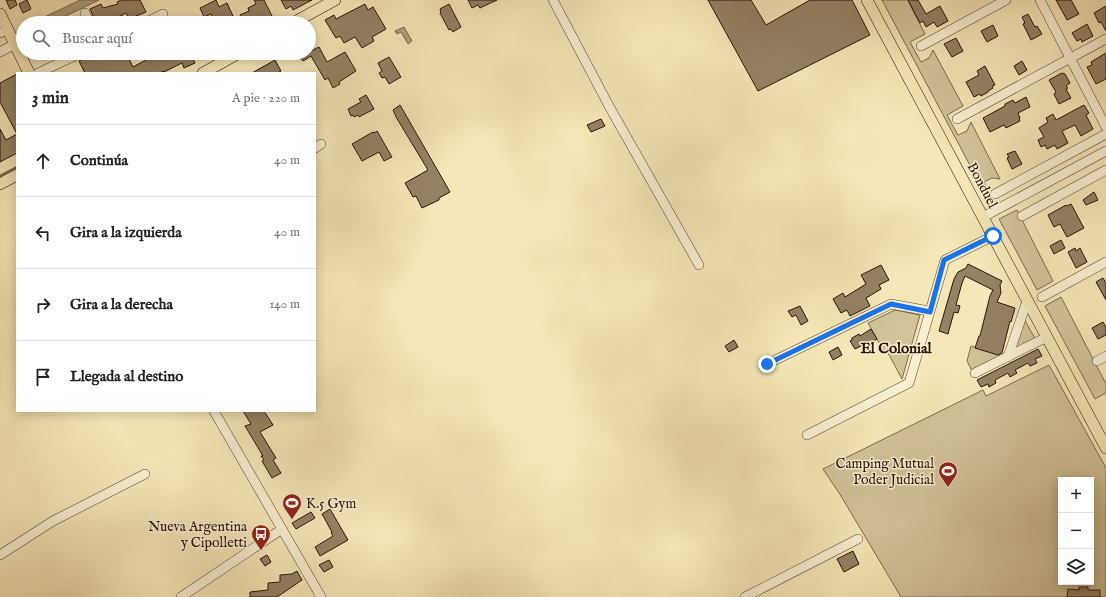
<!DOCTYPE html>
<html lang="es">
<meta charset="utf-8">
<style>
body{margin:0;font-family:"IM FELL English",serif;background:#f2f2f2;color:#202124}
.controls{position:absolute;right:12px;bottom:12px;display:grid;overflow:hidden;border-radius:0px;box-shadow:0 2px 10px #0003}
.controls button{width:36px;height:36px;display:grid;place-items:center;padding:0;border:0;border-bottom:1px solid #e0e0e0;background:#fff;color:#202124;font:20px sans-serif}
.stop{position:absolute;width:12px;height:12px;margin:-9px;border:3px solid #1a73e8;border-radius:50%;background:#fff}
.stop.end{background:#1a73e8;border-color:#fff;box-shadow:0 1px 4px #0008}
.list{margin:0;padding:0;list-style:none}
h2{display:flex;justify-content:space-between;align-items:center;height:52px;margin:0;padding:0 16px;font-size:17px}
h2 small{font-size:13px;font-weight:400;color:#757577}
.list li{display:grid;grid-template-columns:26px 1fr auto;gap:12px;align-items:center;box-sizing:border-box;height:72px;padding:0 16px;border-top:1px solid #e0e0e0}
.list b{display:block;font-size:15px;white-space:nowrap}
.list em{font-size:13px;font-style:normal;color:#757577}
.icon{flex:none;width:22px;height:22px;fill:none;stroke:currentColor;stroke-width:2;stroke-linecap:round;stroke-linejoin:round}
.map{position:relative;flex:none;width:1106px;height:597px;overflow:hidden}
.search{position:absolute;background:#fff;box-shadow:0 2px 10px #0003;left:16px;top:16px;width:300px;height:44px;display:flex;align-items:center;gap:10px;box-sizing:border-box;padding:0 14px;border-radius:22px;color:#757577;font-size:15px}
.panel{position:absolute;background:#fff;box-shadow:0 2px 10px #0003;left:16px;top:72px;width:300px;height:340px;border-radius:0px}
.map>svg:first-child{display:block}
.green{fill:#d2c399;stroke:#7e6c50;fill-rule:evenodd}
.water{fill:#b09f7c;stroke:#7a674e}
.lines{fill:none;stroke-linecap:round;stroke-linejoin:round}
.stream{stroke:#7a674e;stroke-width:2.5}
.building{fill:#938263;stroke:#291408}
.minor-casing{stroke:#5c4934;stroke-width:10}
.major-casing{stroke:#291408;stroke-width:12}
.minor{stroke:#f8efd0;stroke-width:9}
.major{stroke:#f5e7b7;stroke-width:11}
.route{stroke:#1a73e8;stroke-width:5}
.labels{text-anchor:middle;stroke-width:3;stroke-linejoin:round;paint-order:stroke}
.street-label{font-size:14px;fill:#291408;stroke:#f8efd0}
.poi-label{font-size:14px;fill:#291408;stroke:#f8efd0;text-anchor:end}
.neighbourhood-label{font-size:15px;font-weight:bold;fill:#291408;stroke:#f8efd0}
</style>
<div class="map">
<svg width="1106" height="597" viewBox="0 0 1106 597">
<rect width="100%" height="100%" fill="#f5e7b7"/>
<filter id="stains"><feTurbulence type="fractalNoise" baseFrequency=".005" numOctaves="4"/><feColorMatrix values="0 0 0 0 .2 0 0 0 0 .09 0 0 0 0 .02 0 0 0 .5 -.17"/></filter>
<radialGradient id="worn" r=".72"><stop offset=".6" stop-color="#630" stop-opacity="0"/><stop offset="1" stop-color="#630" stop-opacity=".3"/></radialGradient>
<g class="green">
<path d="M882 0H908L910 5 925 34 910 42 921 62 929 58 933 50 963 106 947 115 958 135 967 131 971 122 1000 179 992 178 984 182 993 201 990 203Z"/>
<path d="M1017 210 1053 281 1037 290 999 219Z"/>
<path d="M1061 297 1106 384V393L1095 399 1045 306Z"/>
<path d="M895 310 920 315 902 379 887 351 884 352 868 323Z"/>
<path d="M1024 319 1036 340 1012 352Z"/>
<path d="M971 346 1005 357 973 373 967 361Z"/>
<path d="M1049 365 1106 468V597H901L841 496 823 469 983 390 986 396ZM1061 480H1091V582H1061Z"/>
</g>
<g class="water">
<path d="M80 0H99L51 23H32Z"/>
<path d="M404 27 412 41 408 44 401 32 397 34 395 31Z"/>
</g>
<g class="lines">
<path class="stream" d="M0 176 17 167"/>
</g>
<g class="building">
<path d="M6 0H15L17 5 10 9Z"/>
<path d="M27 0 31 9 23 13 19 4Z"/>
<path d="M121 0H140L146 12 129 19 126 13 108 23H96L90 9 101 4 103 8 118 4 117 2Z"/>
<path d="M216 0 219 7 227 3 233 16 225 19 227 23H215L211 14 204 17 200 8Z"/>
<path d="M254 0H264L272 16 258 23H244L240 15 249 11 248 8 256 4Z"/>
<path d="M281 0H312L293 10 291 6 286 9Z"/>
<path d="M468 0H497L480 8 478 5 472 8Z"/>
<path d="M708 0H751L766 25 810 0H852L870 35 758 91Z"/>
<path d="M908 0H918L926 14 940 6 948 21 937 27 934 22 926 27 923 21 920 23Z"/>
<path d="M1056 0H1071L1079 14 1067 20Z"/>
<path d="M365 4 368 10 373 7 386 29 372 37 374 41 362 48 355 37 344 43 340 36 336 38 325 20 334 15 336 19Z"/>
<path d="M449 4 461 27 453 32 451 29 449 30 440 13 441 12 440 9Z"/>
<path d="M1106 6V31L1101 22 1099 23 1094 13Z"/>
<path d="M1028 14 1035 27 1037 26 1042 34 1031 40 1023 24 1025 23 1022 17Z"/>
<path d="M1087 24 1093 36 1082 42 1081 39 1077 41 1072 33Z"/>
<path d="M993 25 998 36 987 42 981 31Z"/>
<path d="M956 38 963 51 952 57 944 44Z"/>
<path d="M319 47 327 62 345 52 356 71 339 82 340 84 333 88 328 78 325 80 311 56 303 61 298 53H310L309 52Z"/>
<path d="M94 53H126L133 67 157 54 159 59 170 53H190L195 63 184 68 182 63 164 72V71L159 73H85L79 61Z"/>
<path d="M1106 53V79L1096 84 1087 67 1092 65 1091 62Z"/>
<path d="M389 57 401 77 389 84 385 77 382 78 379 73 382 71 378 63Z"/>
<path d="M275 60 281 71 277 73H252Z"/>
<path d="M1022 61 1027 70 1019 75 1014 66Z"/>
<path d="M985 66 995 85 992 86 993 88 988 91V92L981 96 980 94 974 97 966 82 979 75 977 71Z"/>
<path d="M1062 73 1065 74 1070 83 1066 86 1068 88 1066 89 1071 98 1059 104 1054 94 1056 92 1049 80Z"/>
<path d="M17 74V134L0 102V83Z"/>
<path d="M366 95 374 109 359 117 358 115 354 117 353 115 351 116 348 109 361 102 359 99Z"/>
<path d="M1026 97 1030 107 1018 113 1020 118 1019 119 1020 121 1006 128 1004 125 990 132 983 118 1005 106V104L1013 100 1015 103Z"/>
<path d="M400 105 450 192 439 198V200L422 208 416 196 413 197 405 183 428 170 396 117 393 110Z"/>
<path d="M1084 105 1089 113 1086 115 1093 129 1081 136 1075 125 1062 131 1068 143 1057 149 1055 145 1047 149 1045 145 1041 147 1038 140 1044 137 1039 128 1048 122 1046 118 1053 114 1056 120Z"/>
<path d="M601 119 605 126 591 132 587 125Z"/>
<path d="M0 129 6 140 17 134V153L0 162Z"/>
<path d="M377 131 392 157 384 161 379 152 362 161 352 144 373 132 374 133Z"/>
<path d="M1015 151 1022 164 1012 169 1007 158 1009 157 1007 154Z"/>
<path d="M1094 192 1098 200 1086 205 1083 200Z"/>
<path d="M1071 204 1084 228 1067 237 1060 224 1054 227 1048 215 1066 205 1067 206Z"/>
<path d="M1061 240 1065 248 1054 254 1050 246Z"/>
<path d="M1075 248 1076 251 1080 248 1087 262 1076 268 1068 252Z"/>
<path d="M968 264 1002 281 1000 285 1001 293 997 302 1015 308 1011 322 1010 321 1002 353 998 355 975 348 979 336H980L990 296 993 290 965 276 962 283 956 305 960 306 958 313 954 312 948 334 939 331 954 279 958 272 966 268Z"/>
<path d="M881 265 889 280 879 285 881 289 866 298 870 306 850 316 847 310 841 313 833 299 843 293 845 297 866 284 861 275Z"/>
<path d="M1103 278 1106 283V300L1096 282Z"/>
<path d="M800 306 808 321 801 325 796 315 792 317 788 311Z"/>
<path d="M1103 322 1106 327V335L1098 339 1092 328Z"/>
<path d="M871 329 877 339 866 346 865 344 855 349 850 341 852 340V338L859 334 860 336Z"/>
<path d="M734 340 738 347 729 352 725 346Z"/>
<path d="M838 347 842 355 833 360 829 352Z"/>
<path d="M1038 349 1042 356 1035 359 1037 363 1030 366 1028 363 1015 370 1017 373 1010 377 1008 373 995 380 996 383 989 387 988 384 981 387 977 380Z"/>
<path d="M243 411H264L273 425 260 432 276 458 273 460 281 473 272 478 262 461 264 460 261 456H263L245 426 251 424Z"/>
<path d="M330 509 348 540 320 556 315 547 333 536 331 533 332 532 322 514Z"/>
<path d="M311 512 315 518 296 529 292 523Z"/>
<path d="M853 551 859 564 844 572 837 559Z"/>
<path d="M267 555 271 562 265 566 260 559Z"/>
<path d="M329 560 333 567 324 572 319 565Z"/>
<path d="M297 571 302 580 277 597H250V592L268 590V583L280 582V575L292 574Z"/>
<path d="M1079 587H1088V590H1100V597H1067L1068 589 1079 590Z"/>
</g>
<g class="lines">
<defs>
<g id="minor">
<path d="M553 0 609 106 699 265"/>
<path d="M1040 0 1106 127"/>
<path d="M85 13 90 23"/>
<path d="M145 23 163 14"/>
<path d="M0 33 8 29"/>
<path d="M921 46 1006 0"/>
<path d="M0 52 15 44"/>
<path d="M38 73 81 53"/>
<path d="M957 119 1106 39"/>
<path d="M315 148 321 144"/>
<path d="M995 194 1106 134"/>
<path d="M1022 216 1106 170"/>
<path d="M983 217 1106 151"/>
<path d="M1042 297 1106 262"/>
<path d="M1008 357 1027 301"/>
<path d="M1097 361 1106 356"/>
<path d="M767 364 891 304 929 311"/>
<path d="M975 373 1047 337"/>
<path d="M214 411 321 597"/>
<path d="M807 435 909 383 945 260 993 236"/>
<path d="M0 555 53 521 145 474"/>
<path d="M181 597 282 529"/>
<path d="M745 597 858 539"/>
</g>
<g id="major">
<path d="M867 0 1106 448"/>
<path d="M0 14 29 73"/>
<path d="M293 23 335 0"/>
<path d="M203 73 239 53"/>
<path d="M0 184 17 175"/>
</g>
</defs>
<use href="#minor" class="minor-casing"/>
<use href="#major" class="major-casing"/>
<use href="#minor" class="minor"/>
<use href="#major" class="major"/>
</g>
<g class="lines">
<path class="route" d="M767 364 891 304 930 312 944 260 993 236"/>
</g>
<defs>
<symbol id="stadium-pin" viewBox="-11 -11 22 30"><path d="M0 17L-7.5 6A9.5 9.5 0 1 1 7.5 6Z" fill="#8f2418" stroke="#f8efd0"/><path d="M0-5a6.5 5 0 1 0 0 10a6.5 5 0 1 0 0-10ZM-3.5-1.8h7v3.6h-7Z" fill="#fff"/></symbol>
<symbol id="bus-pin" viewBox="-11 -11 22 30"><path d="M0 17L-7.5 6A9.5 9.5 0 1 1 7.5 6Z" fill="#8f2418" stroke="#f8efd0"/><path d="M-5-6H5V4H4V6H2V4H-2V6H-4V4H-5ZM-3.5-4V0h7V-4ZM-3.5 1.2v1.5H-2V1.2ZM2 1.2v1.5H3.5V1.2Z" fill="#fff"/></symbol>
</defs>
<g fill-rule="evenodd">
<use href="#stadium-pin" x="937" y="460" width="22" height="30"/>
<use href="#stadium-pin" x="281" y="492" width="22" height="30"/>
<use href="#bus-pin" x="250" y="523" width="22" height="30"/>
</g>
<g class="labels">
<g class="street-label">
<text transform="translate(983 185) rotate(62)" y="5">Bonduel</text>
</g>
<g class="poi-label">
<text x="934" y="468">Camping Mutual<tspan x="934" dy="16">Poder Judicial</tspan></text>
<text x="306" y="508" text-anchor="start">K.5 Gym</text>
<text x="247" y="531">Nueva Argentina<tspan x="247" dy="16">y Cipolletti</tspan></text>
</g>
<g class="neighbourhood-label">
<text x="896" y="353">El Colonial</text>
</g>
</g>
<rect width="100%" height="100%" filter="url(#stains)"/>
<rect width="100%" height="100%" fill="url(#worn)"/>
</svg>
<div class="controls">
<button>+</button>
<button>−</button>
<button><svg class="icon" aria-label="layers" viewBox="0 0 24 24"><path d="M12 4l9 5-9 5-9-5zM3 14l9 5 9-5"/></svg></button>
</div>
<div class="stop" style="left:993px;top:236px"></div>
<div class="stop end" style="left:767px;top:364px"></div>
<div class="search"><svg class="icon" aria-label="search" viewBox="0 0 24 24"><circle cx="10" cy="10" r="6"/><path d="M15 15l6 6"/></svg>Buscar aquí</div>
<section class="panel">
<h2>3 min<small>A pie · 220 m</small></h2>
<ul class="list">
<li><svg class="icon" aria-label="ahead" viewBox="0 0 24 24"><path d="M12 20V5M6 11l6-6 6 6"/></svg><div><b>Continúa</b></div><em>40 m</em></li>
<li><svg class="icon" aria-label="left" viewBox="0 0 24 24"><path d="M17 20v-9H6M10 6l-5 5 5 5"/></svg><div><b>Gira a la izquierda</b></div><em>40 m</em></li>
<li><svg class="icon" aria-label="right" viewBox="0 0 24 24"><path d="M7 20v-9h11M14 6l5 5-5 5"/></svg><div><b>Gira a la derecha</b></div><em>140 m</em></li>
<li><svg class="icon" aria-label="arrive" viewBox="0 0 24 24"><path d="M6 21V4h12l-3 4 3 4H6"/></svg><div><b>Llegada al destino</b></div></li>
</ul>
</section>
</div>
